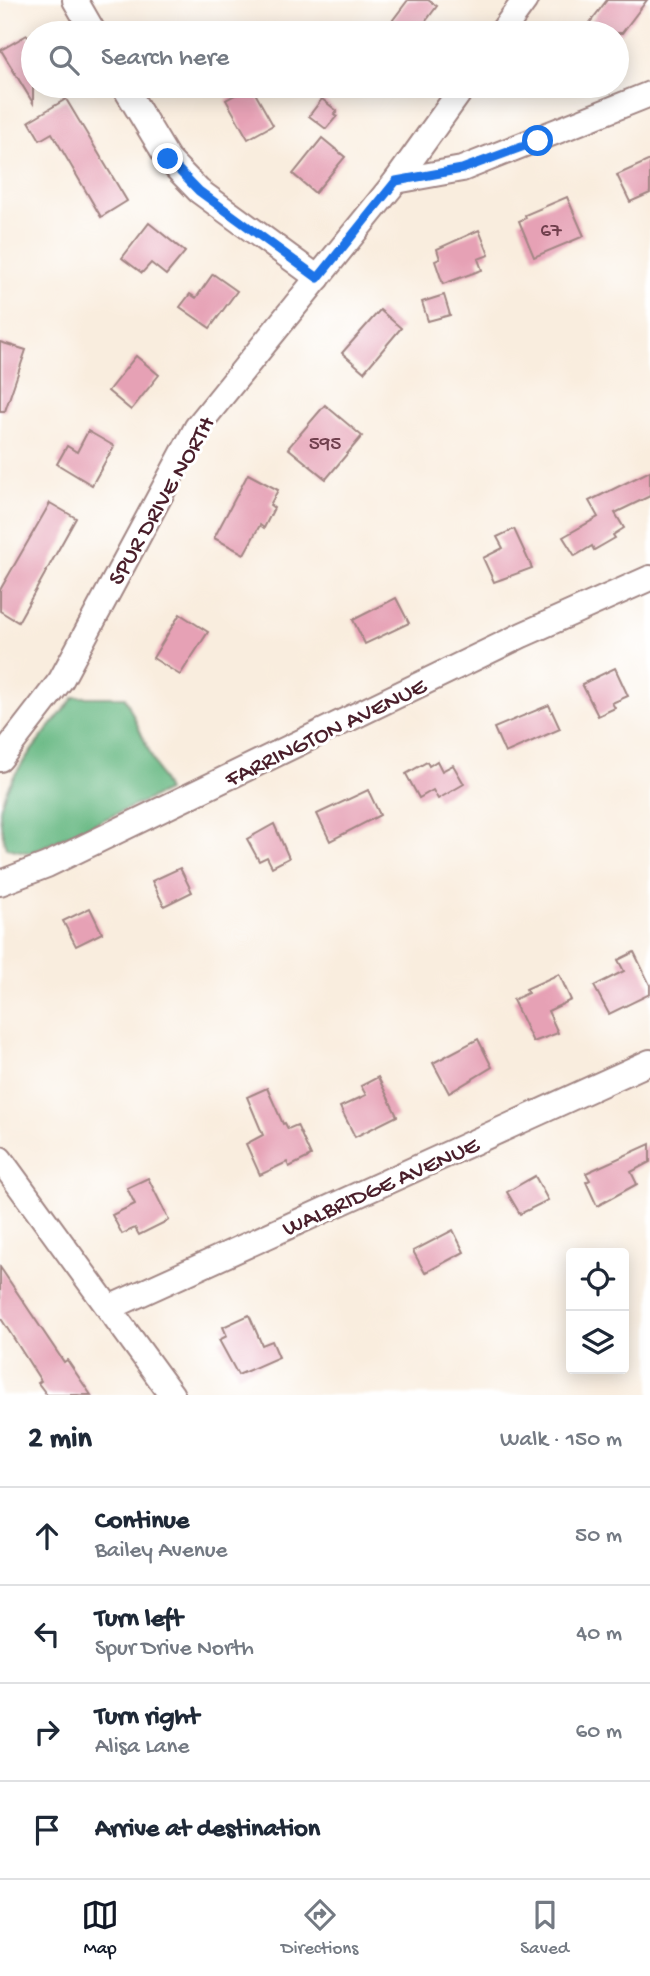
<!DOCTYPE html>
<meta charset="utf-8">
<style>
body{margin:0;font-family:"Gochi Hand",sans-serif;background:#f2f2f3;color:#1f2937}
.controls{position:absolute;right:21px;bottom:21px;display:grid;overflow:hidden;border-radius:7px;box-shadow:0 4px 18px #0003}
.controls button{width:63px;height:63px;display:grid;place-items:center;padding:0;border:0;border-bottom:2px solid #e0e1e3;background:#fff;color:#1f2937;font:35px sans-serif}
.stop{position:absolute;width:21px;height:21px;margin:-16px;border:5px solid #1a73e8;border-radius:50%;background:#fff}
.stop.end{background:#1a73e8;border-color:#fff;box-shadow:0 2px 7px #0008}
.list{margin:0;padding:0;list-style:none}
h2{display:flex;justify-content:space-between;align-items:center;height:91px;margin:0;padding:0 28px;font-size:30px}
h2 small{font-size:23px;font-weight:400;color:#747a83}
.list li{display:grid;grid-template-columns:46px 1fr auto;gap:21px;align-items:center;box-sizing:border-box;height:98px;padding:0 28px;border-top:2px solid #e0e1e3}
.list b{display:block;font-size:26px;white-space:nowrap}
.list p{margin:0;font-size:23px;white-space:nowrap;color:#747a83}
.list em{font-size:23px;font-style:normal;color:#747a83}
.icon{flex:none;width:38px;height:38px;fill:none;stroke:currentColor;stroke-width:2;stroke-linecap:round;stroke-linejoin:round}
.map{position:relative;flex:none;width:650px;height:1395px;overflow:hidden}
.search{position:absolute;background:#fff;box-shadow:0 4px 18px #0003;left:21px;right:21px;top:21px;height:77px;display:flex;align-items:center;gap:18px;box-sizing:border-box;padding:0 24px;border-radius:38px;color:#747a83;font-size:26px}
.sheet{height:483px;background:#fff}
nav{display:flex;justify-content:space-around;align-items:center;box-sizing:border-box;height:98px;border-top:2px solid #e0e1e3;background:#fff;font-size:19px;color:#747a83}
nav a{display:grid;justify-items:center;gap:4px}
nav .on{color:#111827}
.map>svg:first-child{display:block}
.forest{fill:#69b984;stroke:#5a6c58;stroke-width:2}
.building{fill:#e6a1b5}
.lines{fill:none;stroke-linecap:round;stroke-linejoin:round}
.minor-casing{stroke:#a28684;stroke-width:28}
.minor{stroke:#fff;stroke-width:24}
.route{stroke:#1a73e8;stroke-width:9}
.labels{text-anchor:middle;stroke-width:6;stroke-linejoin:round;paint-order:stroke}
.number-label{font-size:21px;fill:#71404e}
.street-label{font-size:24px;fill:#4a1f2b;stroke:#fff}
</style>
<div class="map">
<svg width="650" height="1395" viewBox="0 0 650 1395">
<rect width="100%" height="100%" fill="#fff"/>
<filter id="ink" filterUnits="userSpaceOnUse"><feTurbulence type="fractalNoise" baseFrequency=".0143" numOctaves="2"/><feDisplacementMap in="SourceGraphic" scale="14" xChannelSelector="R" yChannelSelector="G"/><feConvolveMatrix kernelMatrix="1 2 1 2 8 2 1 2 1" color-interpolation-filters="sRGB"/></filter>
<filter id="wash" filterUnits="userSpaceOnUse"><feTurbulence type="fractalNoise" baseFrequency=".00686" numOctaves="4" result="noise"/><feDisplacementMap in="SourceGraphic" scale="28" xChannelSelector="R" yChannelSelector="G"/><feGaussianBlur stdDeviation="1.57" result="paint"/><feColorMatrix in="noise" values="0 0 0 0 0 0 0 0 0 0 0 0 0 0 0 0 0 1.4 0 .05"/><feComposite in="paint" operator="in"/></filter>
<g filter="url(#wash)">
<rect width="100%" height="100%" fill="#f9edde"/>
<path class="forest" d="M74 697H125L167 791 30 853 6 848C3 836 0 824 0 811 4 777 53 725 74 697Z"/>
<g id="blocks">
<g class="building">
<path d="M408 0H428L437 6 417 33H383Z"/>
<path d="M607 0H647L622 33H582Z"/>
<path d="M27 35 33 45V103L1 50Z"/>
<path d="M251 86 273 125 248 139 226 100Z"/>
<path d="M66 99 127 201 101 217 52 133 40 140 29 121Z"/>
<path d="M322 99 337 111 334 114 337 116 326 129 309 116Z"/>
<path d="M322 138 345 157 315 193 293 174Z"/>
<path d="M650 160V193L630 202 617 175Z"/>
<path d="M567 197 584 236 534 257 519 221 526 218 525 215Z"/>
<path d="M149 223 185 252 166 275 151 263 142 273 122 258Z"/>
<path d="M479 230 489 255 478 259 482 270 443 284 435 261 440 259 437 249Z"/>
<path d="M213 274 237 291 210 328 180 307 190 294 196 298Z"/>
<path d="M444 295 450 315 428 321 422 302Z"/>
<path d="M380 310 401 328 364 372 342 353Z"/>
<path d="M0 342 26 350 5 411H0Z"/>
<path d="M136 356 159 375 131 410 108 391Z"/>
<path d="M325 405 362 436 326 479 288 448Z"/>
<path d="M88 431 114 446 92 485 57 464 67 446 77 452Z"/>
<path d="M650 471V496L615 513 624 528 613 535 615 538 594 550 592 546 575 556 563 537 598 517 589 501Z"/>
<path d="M248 474 278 490 270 505 274 508 264 528 260 525 244 554 214 538Z"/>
<path d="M50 503 76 518 18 622 0 611V590Z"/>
<path d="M514 529 532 568 494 582 483 558 503 548 497 537Z"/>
<path d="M396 598 409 623 365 644 353 620Z"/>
<path d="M180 614 208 632 180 675 153 658Z"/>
<path d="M615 668 628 696 612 703 615 708 598 716 582 684Z"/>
<path d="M549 705 560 729 505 753 494 728Z"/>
<path d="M437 761 442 771 453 765 464 784 438 799 433 790 419 798 406 774 427 762 429 766Z"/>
<path d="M368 790 380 815 330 841 317 814Z"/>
<path d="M274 824 289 858 272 867 267 857 259 861 247 839Z"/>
<path d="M180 868 192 892 164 906 152 881Z"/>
<path d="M90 908 102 933 76 946 63 921Z"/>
<path d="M634 952 650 985V994L609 1014 594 986 624 971 618 960Z"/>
<path d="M559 974 571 1000 548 1011 558 1033 533 1042 513 1000 528 993 526 989Z"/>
<path d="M478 1039 492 1067 449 1093 433 1063Z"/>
<path d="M378 1077 397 1116 355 1137 340 1107 366 1095 361 1086Z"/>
<path d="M267 1088 283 1124 285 1123 288 1129 297 1125 311 1156 289 1167 287 1162 260 1175 246 1144 263 1135 247 1097Z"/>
<path d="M650 1144V1162L631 1172 637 1184 597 1206 586 1182 590 1180 586 1173Z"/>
<path d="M535 1176 548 1200 520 1214 507 1192Z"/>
<path d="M148 1178 169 1220 139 1235 135 1228 122 1234 112 1215 135 1204 127 1188Z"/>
<path d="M453 1230 464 1252 425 1273 413 1251Z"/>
<path d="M0 1267 64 1362 67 1360 91 1395H47L38 1383 41 1381 0 1317Z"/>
<path d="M249 1315 262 1345 272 1341 279 1357 238 1375 219 1340 227 1336 223 1327Z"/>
</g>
</g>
</g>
<g filter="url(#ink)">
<use href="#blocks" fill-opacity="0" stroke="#a28684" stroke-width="2"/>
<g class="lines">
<defs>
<g id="minor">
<path d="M75 0 94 33"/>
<path d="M501 33 525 0"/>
<path d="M124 86 168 159 199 191 318 278"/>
<path d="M396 181 462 169 650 94"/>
<path d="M0 759 61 680 197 427 396 181 464 86"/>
<path d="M0 883 47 865 522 635 650 578"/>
<path d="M0 1159 172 1395"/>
<path d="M109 1308 650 1062"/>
</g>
</defs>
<use href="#minor" class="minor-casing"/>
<use href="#minor" class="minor"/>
</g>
</g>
<g class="lines" filter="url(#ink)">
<path class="route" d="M168 159 199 191 318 278 396 181 462 169 538 141"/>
</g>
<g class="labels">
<g class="number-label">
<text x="551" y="236">67</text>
<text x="325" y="449">595</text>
</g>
<g class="street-label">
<text transform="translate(160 500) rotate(-60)" y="8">SPUR DRIVE NORTH</text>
<text transform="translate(325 731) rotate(-26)" y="8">FARRINGTON AVENUE</text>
<text transform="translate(380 1185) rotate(-24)" y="8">WALBRIDGE AVENUE</text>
</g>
</g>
</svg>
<div class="controls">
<button><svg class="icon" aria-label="locate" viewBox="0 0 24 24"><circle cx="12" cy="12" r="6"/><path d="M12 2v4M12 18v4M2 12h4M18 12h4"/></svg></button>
<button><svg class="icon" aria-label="layers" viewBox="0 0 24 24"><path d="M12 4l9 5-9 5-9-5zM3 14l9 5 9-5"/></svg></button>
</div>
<div class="stop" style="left:538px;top:141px"></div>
<div class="stop end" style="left:168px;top:159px"></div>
<div class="search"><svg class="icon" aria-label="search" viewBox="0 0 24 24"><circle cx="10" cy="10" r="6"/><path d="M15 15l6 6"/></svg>Search here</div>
</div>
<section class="sheet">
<h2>2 min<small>Walk · 150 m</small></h2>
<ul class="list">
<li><svg class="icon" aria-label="ahead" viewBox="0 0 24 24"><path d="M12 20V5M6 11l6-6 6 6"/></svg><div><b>Continue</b><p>Bailey Avenue</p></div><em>50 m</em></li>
<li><svg class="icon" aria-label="left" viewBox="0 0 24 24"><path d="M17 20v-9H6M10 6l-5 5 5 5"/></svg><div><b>Turn left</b><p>Spur Drive North</p></div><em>40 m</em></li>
<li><svg class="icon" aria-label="right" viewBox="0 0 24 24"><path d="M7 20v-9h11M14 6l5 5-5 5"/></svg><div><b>Turn right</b><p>Alisa Lane</p></div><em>60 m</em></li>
<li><svg class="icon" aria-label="arrive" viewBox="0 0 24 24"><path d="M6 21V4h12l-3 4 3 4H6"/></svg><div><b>Arrive at destination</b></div></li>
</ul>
</section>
<nav>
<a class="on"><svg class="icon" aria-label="map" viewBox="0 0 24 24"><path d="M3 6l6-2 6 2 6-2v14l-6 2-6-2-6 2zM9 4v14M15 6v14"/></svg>Map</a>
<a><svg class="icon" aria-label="directions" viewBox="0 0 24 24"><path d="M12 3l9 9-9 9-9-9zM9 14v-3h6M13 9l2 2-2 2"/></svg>Directions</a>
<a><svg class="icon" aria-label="saved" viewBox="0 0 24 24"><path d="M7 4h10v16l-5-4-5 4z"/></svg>Saved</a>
</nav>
